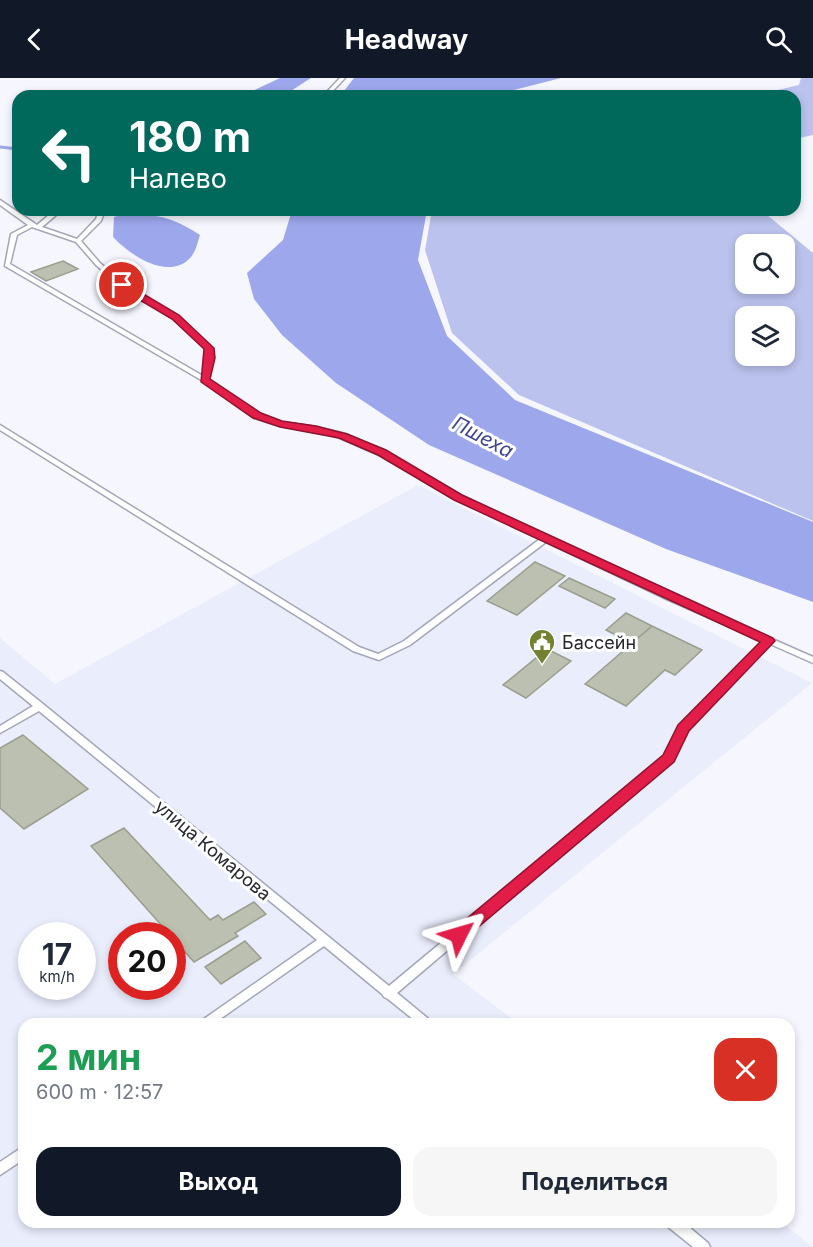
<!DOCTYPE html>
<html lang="ru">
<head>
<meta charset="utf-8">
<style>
	:root { --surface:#fff; --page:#f6f6f7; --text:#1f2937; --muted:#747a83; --accent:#111827 }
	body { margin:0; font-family:Inter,sans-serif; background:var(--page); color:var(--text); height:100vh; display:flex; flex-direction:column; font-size:22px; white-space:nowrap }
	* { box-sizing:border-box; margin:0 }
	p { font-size:20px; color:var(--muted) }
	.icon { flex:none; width:33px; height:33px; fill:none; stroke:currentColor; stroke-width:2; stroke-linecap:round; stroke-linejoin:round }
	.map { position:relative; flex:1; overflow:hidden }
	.details { position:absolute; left:18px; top:940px; width:777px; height:210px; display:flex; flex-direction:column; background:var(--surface); border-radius:18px; box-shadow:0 3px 9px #0003 }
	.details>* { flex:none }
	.hud { position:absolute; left:12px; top:12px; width:789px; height:126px; border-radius:18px; box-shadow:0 3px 9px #0003; background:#00695c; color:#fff; overflow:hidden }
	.tools { position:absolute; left:735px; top:156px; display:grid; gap:12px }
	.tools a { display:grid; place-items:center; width:60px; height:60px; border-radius:12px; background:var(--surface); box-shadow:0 3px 9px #0003; font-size:30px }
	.speed { position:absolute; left:18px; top:844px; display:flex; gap:12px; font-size:30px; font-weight:700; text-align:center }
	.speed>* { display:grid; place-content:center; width:78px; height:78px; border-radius:50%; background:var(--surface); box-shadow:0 3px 9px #0003; line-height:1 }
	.speed small { font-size:15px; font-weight:400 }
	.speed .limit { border:9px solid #d22; background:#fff; color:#111 }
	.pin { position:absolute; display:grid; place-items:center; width:51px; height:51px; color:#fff; margin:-26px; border:3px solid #fff; border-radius:50%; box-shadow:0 2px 6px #0007 }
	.me { position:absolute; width:66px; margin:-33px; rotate:50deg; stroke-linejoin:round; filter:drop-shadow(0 0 4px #0008) }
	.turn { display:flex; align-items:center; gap:21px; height:126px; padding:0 18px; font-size:27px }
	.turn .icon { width:78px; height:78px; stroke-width:2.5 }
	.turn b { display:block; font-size:42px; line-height:51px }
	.round { display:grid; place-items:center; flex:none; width:63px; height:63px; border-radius:18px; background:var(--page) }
	.head { display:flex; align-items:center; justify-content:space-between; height:102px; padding:0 18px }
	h1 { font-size:36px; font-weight:700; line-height:45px; color:#1e9e55 }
	.primary-button { display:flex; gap:12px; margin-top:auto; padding:12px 18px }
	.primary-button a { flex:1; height:69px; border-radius:18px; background:var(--accent); color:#fff; font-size:24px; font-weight:700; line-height:69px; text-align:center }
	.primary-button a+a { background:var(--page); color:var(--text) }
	header { display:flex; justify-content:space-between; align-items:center; height:78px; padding:0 18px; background:var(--accent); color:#fff; font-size:27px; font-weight:700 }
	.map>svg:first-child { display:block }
	.built { fill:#eaedfc; fill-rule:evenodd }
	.green { fill:#bbc2ed; fill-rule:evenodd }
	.water { fill:#9da7ec }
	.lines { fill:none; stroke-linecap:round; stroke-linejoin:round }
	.stream { stroke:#9da7ec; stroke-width:3 }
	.building { fill:#bcc0b0; stroke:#9a9e8e; stroke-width:1.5 }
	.service-casing { stroke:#a3a6b6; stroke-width:3 }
	.service { fill:#fff; fill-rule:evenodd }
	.route { fill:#e11d48; stroke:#92132f; stroke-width:1.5 }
	.labels { text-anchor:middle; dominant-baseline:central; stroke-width:6; stroke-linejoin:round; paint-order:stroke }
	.poi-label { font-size:18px; fill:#26272d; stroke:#fff; text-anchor:start }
	.street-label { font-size:18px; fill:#26272d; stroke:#fff }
	.water-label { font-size:20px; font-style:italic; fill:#3e4292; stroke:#fff }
</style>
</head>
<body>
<header><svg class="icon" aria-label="back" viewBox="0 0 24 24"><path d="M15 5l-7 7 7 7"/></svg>Headway<svg class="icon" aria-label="search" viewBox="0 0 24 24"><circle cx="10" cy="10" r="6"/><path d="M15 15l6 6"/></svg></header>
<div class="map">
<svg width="813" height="1169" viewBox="0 0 813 1169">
	<rect width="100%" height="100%" fill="#f6f7fe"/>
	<path class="built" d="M418 407 812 605 453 896 519 946H24V1144H781L813 1169H0V560L55 606ZM32 858H82V909H32ZM122 858H172V909H122Z"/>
	<path class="green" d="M801 0H813V57L795 61V18H753L799 7Z
		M432 132H761L813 175V443L519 317 452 255 425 172ZM784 166V206H746V166ZM784 238V278H746V238Z"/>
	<path class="water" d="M280 0H311L283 18H242Z
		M354 0H561L510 13 501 18H340Z
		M292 132H427L418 182 447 258 515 322 813 444V524L666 471 429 367 336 305 282 257 254 221 247 195 283 162Z
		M125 136C157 136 173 139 200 157 198 163 196 173 191 179 169 204 130 177 113 159L114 139Z"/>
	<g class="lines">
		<path class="stream" d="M0 69 18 71"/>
	</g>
	<path class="building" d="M63 183 78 191 46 203 31 194Z
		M535 484 565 498 517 537 487 523Z
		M569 500 615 521 605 530 559 508Z
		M626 535 652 548 632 565 606 552Z
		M652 548 702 572 675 597 665 592 626 628 585 606Z
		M547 571 571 583 526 620 503 607Z
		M23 657 88 711 24 751 0 730V670Z
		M124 750 210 842 218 837 223 842 254 824 266 836 235 855 238 858 194 884 91 768Z
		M245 863 261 880 221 906 205 889Z"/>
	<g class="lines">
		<g class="service-casing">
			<path id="service" d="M340 0H345L328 18H323Z
				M0 122 37 147 55 132H62L42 149 77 161 96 141 99 132H105L101 143 81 163 100 185 124 206 177 238 211 269 213 280 209 301 260 336 281 344 316 349 346 356 385 373 461 417 668 515 813 579V585L770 566 687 653 672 682 397 915 431 943 433 946H419L388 921 384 919 382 916 324 868 213 946H199L201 943 317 862 39 633 0 655V648L33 628 0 601V593L3 594 43 626 389 908 665 678 680 649 763 563 662 519 546 464 410 567 379 582 353 573 0 352V347L359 569 378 576 404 563 540 461 455 421 379 377 340 360 316 353 280 348 254 340 203 303 5 188 11 156 28 147 0 127ZM32 149 76 164 96 187 120 208 173 240 206 271 207 280 203 298 10 186 17 157Z
				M24 1068V1081L0 1097V1084Z
				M666 1144H683L708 1165 710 1169H693L667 1148Z"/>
		</g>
		<use href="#service" class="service"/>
	</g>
	<path class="route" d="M118 205H125L179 237 214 270 215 280 210 301 261 335 282 343 316 348 347 356 386 372 462 417 773 560 775 563 689 653 674 684 464 861 459 863 453 861 450 857 453 852 663 677 678 647 760 564 454 422 378 377 339 360 280 349 253 340 201 304 204 271 172 241 118 209Z"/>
	<defs>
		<g id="civic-pin" transform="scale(1.35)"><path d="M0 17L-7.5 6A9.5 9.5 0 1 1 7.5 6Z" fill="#728230" stroke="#fff"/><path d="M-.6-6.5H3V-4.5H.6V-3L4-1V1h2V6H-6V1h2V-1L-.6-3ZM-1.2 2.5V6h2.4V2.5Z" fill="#fff"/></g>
	</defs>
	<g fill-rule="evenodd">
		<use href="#civic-pin" x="542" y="564"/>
	</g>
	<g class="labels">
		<g class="poi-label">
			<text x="562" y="564">Бассейн</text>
		</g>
		<g class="street-label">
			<text transform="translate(213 772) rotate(40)">улица Комарова</text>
		</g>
		<g class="water-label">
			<text transform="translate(483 359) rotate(28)">Пшеха</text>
		</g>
	</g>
</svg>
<div class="tools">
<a><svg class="icon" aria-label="search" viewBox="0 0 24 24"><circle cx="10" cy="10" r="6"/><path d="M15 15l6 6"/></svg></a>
<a><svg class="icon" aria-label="layers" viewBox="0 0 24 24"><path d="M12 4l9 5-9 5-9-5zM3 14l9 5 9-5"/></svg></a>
</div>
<div class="speed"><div>17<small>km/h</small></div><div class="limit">20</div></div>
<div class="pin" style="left:122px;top:207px;background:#d93025"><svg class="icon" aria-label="arrive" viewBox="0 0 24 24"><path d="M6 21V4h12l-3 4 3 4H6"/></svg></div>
<svg class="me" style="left:459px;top:857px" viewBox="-20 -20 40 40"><path d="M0-17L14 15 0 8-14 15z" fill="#e11d48" stroke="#fff" stroke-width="4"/></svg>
<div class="hud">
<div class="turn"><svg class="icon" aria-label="left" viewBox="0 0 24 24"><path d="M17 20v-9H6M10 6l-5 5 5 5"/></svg><div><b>180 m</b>Налево</div></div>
</div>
<section class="details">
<div class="head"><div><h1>2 мин</h1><p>600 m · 12:57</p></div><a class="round" style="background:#d93025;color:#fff"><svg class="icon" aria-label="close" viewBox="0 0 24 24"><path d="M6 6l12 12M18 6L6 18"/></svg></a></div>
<div class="primary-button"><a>Выход</a><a>Поделиться</a></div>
</section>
</div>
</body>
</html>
